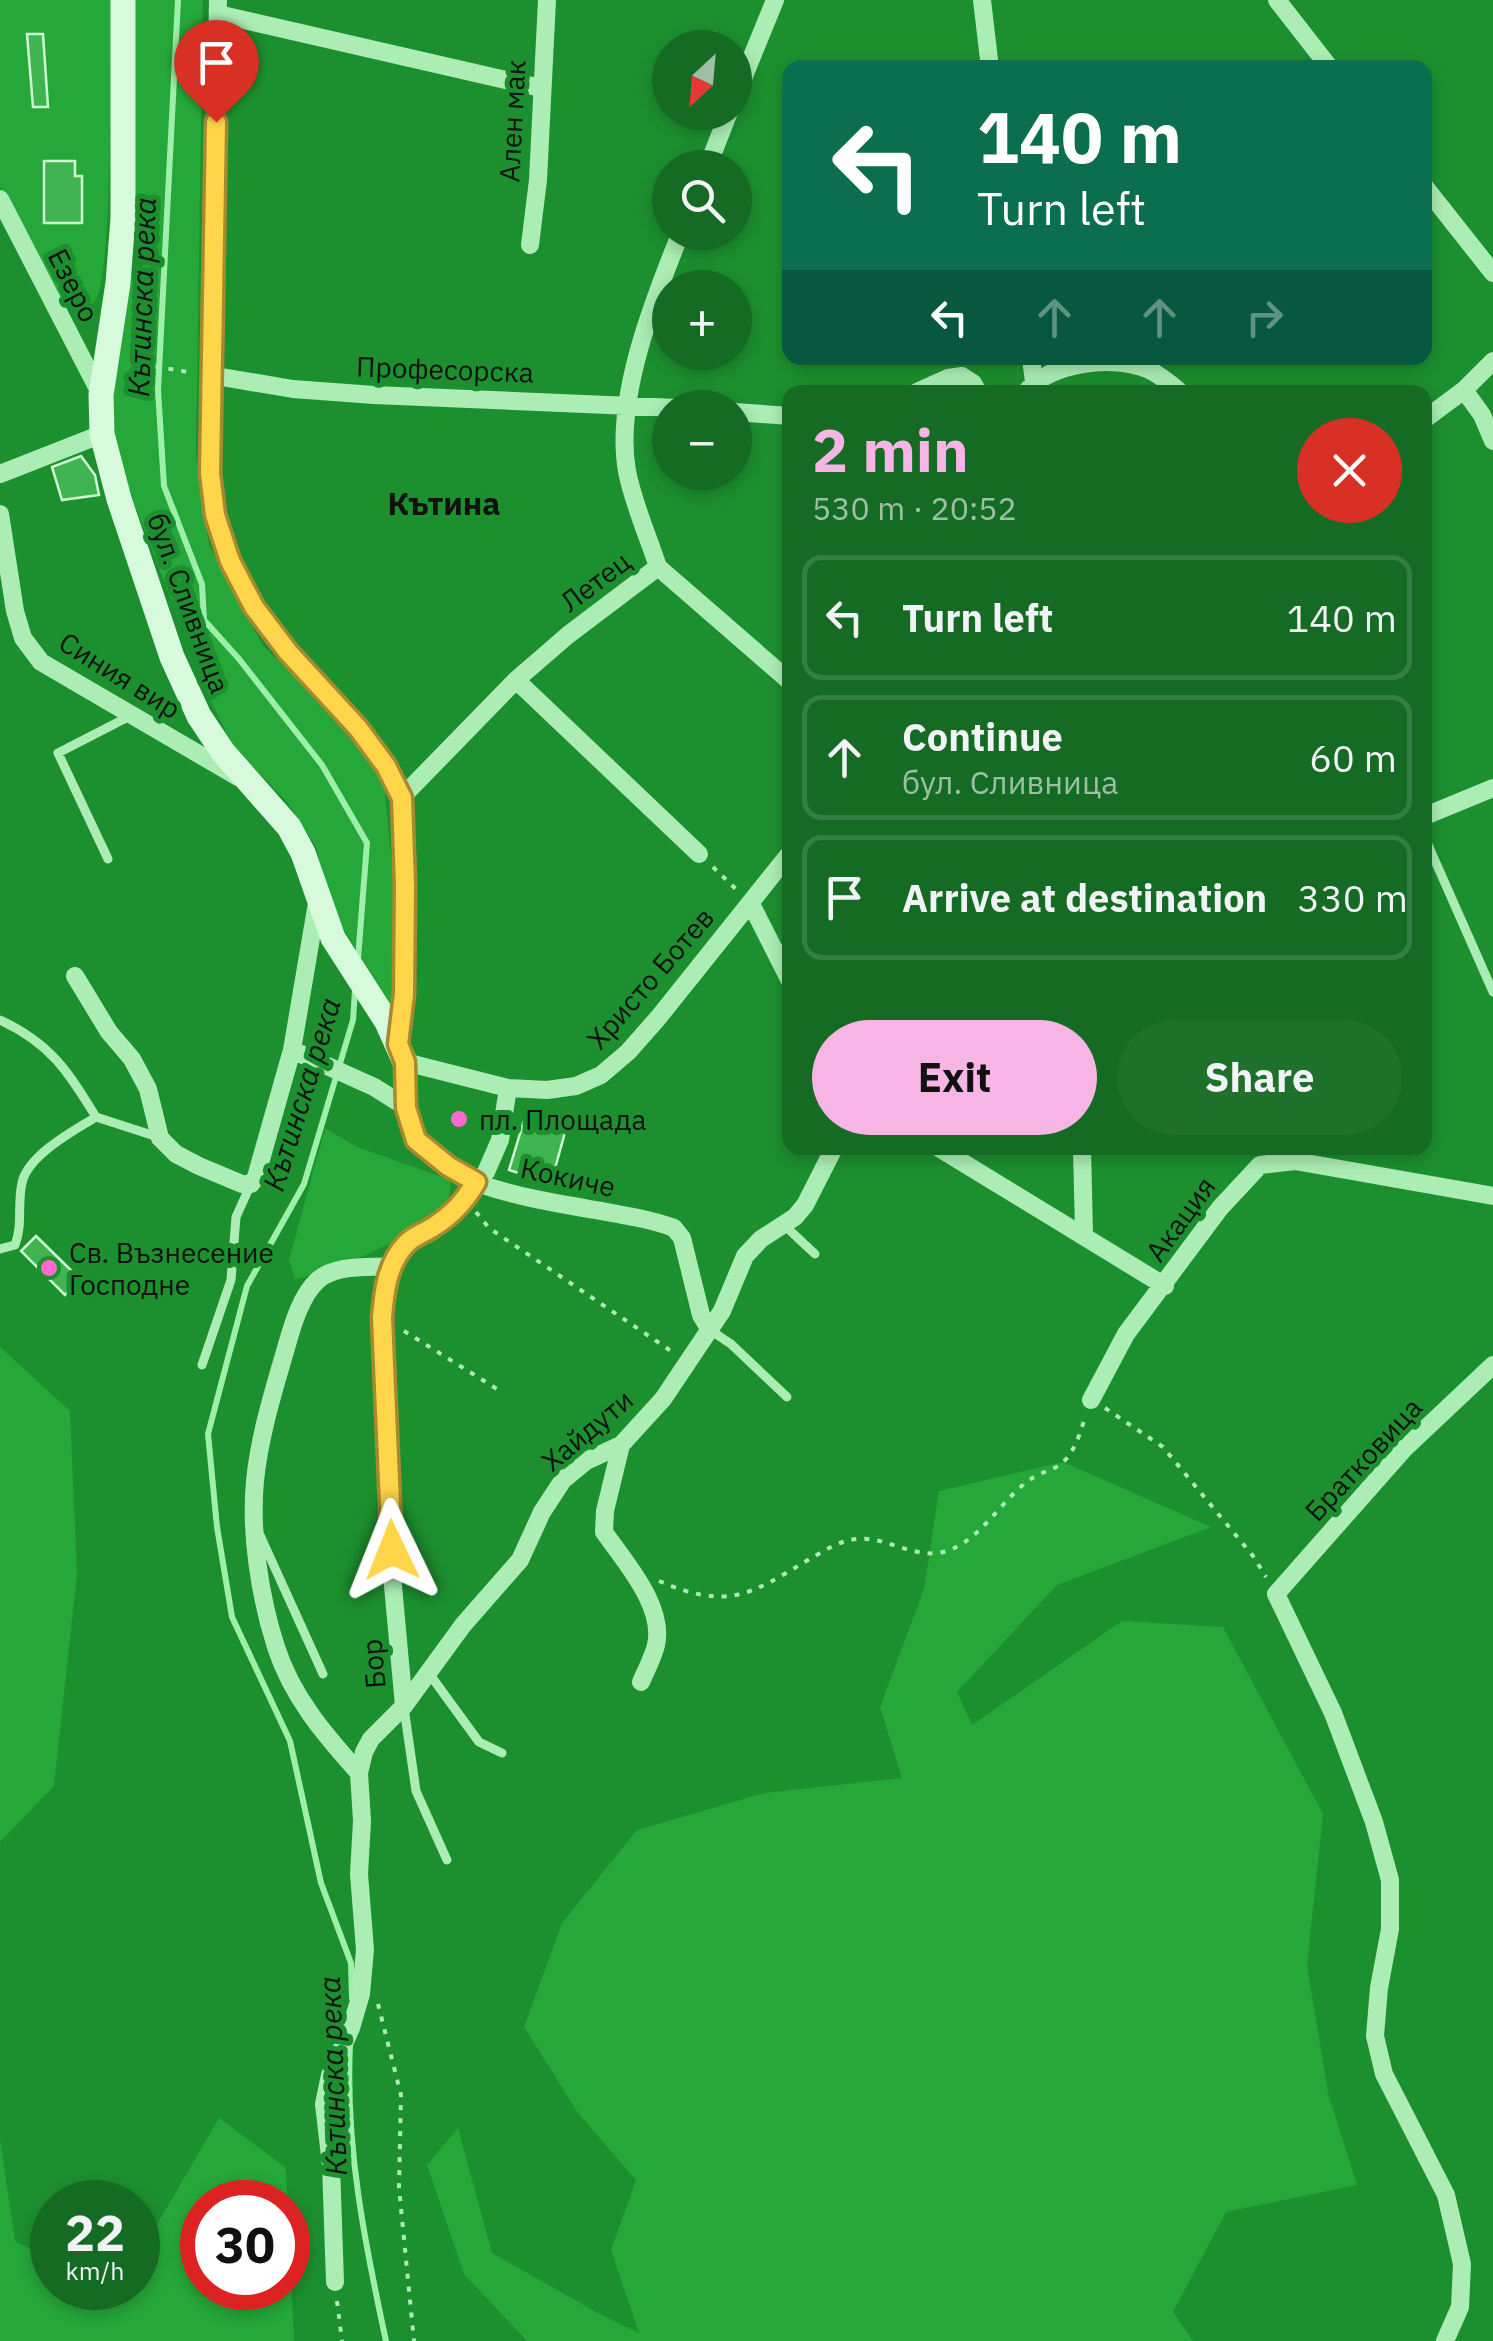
<!DOCTYPE html>
<html lang="en">
<head>
<meta charset="utf-8">
<style>
	:root { --surface:#156b23; --page:#1e702b; --text:#f1f3f6; --muted:#9dbfa6; --line:#347e41; --accent:#f6b5e4 }
	body { margin:0; font-family:"IBM Plex Sans",sans-serif; background:var(--page); color:var(--text); height:100vh; display:flex; flex-direction:column; font-size:38px; white-space:nowrap }
	* { box-sizing:border-box; margin:0 }
	p { font-size:32px; color:var(--muted) }
	.icon { flex:none; width:55px; height:55px; fill:none; stroke:currentColor; stroke-width:2; stroke-linecap:round; stroke-linejoin:round }
	.map { position:relative; flex:1; overflow:hidden }
	.drawer { position:absolute; left:782px; top:385px; width:650px; height:770px; display:flex; flex-direction:column; background:var(--surface); border-radius:20px; box-shadow:0 5px 15px #0003 }
	.drawer>* { flex:none }
	.banner { position:absolute; left:782px; top:60px; width:650px; height:305px; border-radius:20px; box-shadow:0 5px 15px #0003; background:#0b6e4f; color:#fff; overflow:hidden }
	.needle { width:65px; rotate:206deg }
	.tools { position:absolute; left:652px; top:30px; display:grid; gap:20px }
	.tools a { display:grid; place-items:center; width:100px; height:100px; border-radius:50%; background:var(--surface); box-shadow:0 5px 15px #0003; font-size:50px }
	.speed { position:absolute; left:30px; top:2180px; display:flex; gap:20px; font-size:50px; font-weight:700; text-align:center }
	.speed>* { display:grid; place-content:center; width:130px; height:130px; border-radius:50%; background:var(--surface); box-shadow:0 5px 15px #0003; line-height:1 }
	.speed small { font-size:25px; font-weight:400 }
	.speed .limit { border:15px solid #d22; background:#fff; color:#111 }
	.pin { position:absolute; display:grid; place-items:center; width:85px; height:85px; color:#fff; margin:-102px -42px; border-radius:50% 50% 50% 0; rotate:-45deg; box-shadow:0 0 10px #0007 }
	.pin .icon { rotate:45deg }
	.me { position:absolute; width:110px; margin:-55px; rotate:358deg; stroke-linejoin:round; filter:drop-shadow(0 0 8px #0008) }
	.turn { display:flex; align-items:center; gap:35px; height:210px; padding:0 30px; font-size:45px }
	.turn .icon { width:130px; height:130px; stroke-width:2.5 }
	.turn b { display:block; font-size:70px; line-height:85px }
	.lanes { display:flex; align-items:center; height:95px; padding:0 30px; background:#0003; justify-content:center; gap:50px; direction:ltr }
	.lanes .off { opacity:.35 }
	.round { display:grid; place-items:center; flex:none; width:105px; height:105px; border-radius:52px; background:var(--page) }
	.overview { display:flex; align-items:center; justify-content:space-between; height:170px; padding:0 30px }
	h1 { font-size:60px; font-weight:700; line-height:75px; color:var(--accent) }
	.primary-button { display:flex; gap:20px; margin-top:auto; padding:20px 30px }
	.primary-button a { flex:1; height:115px; border-radius:60px; background:var(--accent); color:#111; font-size:40px; font-weight:700; line-height:115px; text-align:center }
	.primary-button a+a { background:var(--page); color:var(--text) }
	ul { padding:0; list-style:none }
	li { display:flex; align-items:center; gap:30px; height:125px; margin:0 20px 15px; padding:0 10px; border:5px solid var(--line); border-radius:20px }
	li div { flex:1 }
	li b { display:block; font-size:38px }
	li em { font-style:normal }
	.map>svg:first-child { display:block }
	.green { fill:#26a739; fill-rule:evenodd }
	.lines { fill:none; stroke-linecap:round; stroke-linejoin:round }
	.stream { stroke:#9eefa9; stroke-width:6 }
	.building { fill:#41b452; stroke:#d0fad6; stroke-width:2.5 }
	.path { stroke:#abedb4; stroke-width:4; stroke-dasharray:5 8; stroke-linecap:butt }
	.lane { stroke:#abedb4; stroke-width:9 }
	.street { stroke:#abedb4; stroke-width:18 }
	.secondary { stroke:#d7fadd; stroke-width:25 }
	.route-casing { stroke:#a68a30; stroke-width:25 }
	.route { stroke:#ffd54a; stroke-width:18 }
	.poi-dot { fill:#fd69cf; stroke:#1c8f2f; stroke-width:4 }
	.labels { text-anchor:middle; dominant-baseline:central; stroke-width:10; stroke-linejoin:round; paint-order:stroke }
	.street-label { font-size:28px; fill:#111; stroke:#1c8f2f }
	.poi-label { font-size:28px; fill:#111; stroke:#1c8f2f; text-anchor:start }
	.water-label { font-size:30px; font-style:italic; fill:#111; stroke:#1c8f2f }
	.quarter-label { font-size:32px; font-weight:bold; fill:#111; stroke:#1c8f2f }
</style>
</head>
<body>
<div class="map">
<svg width="1493" height="2341" viewBox="0 0 1493 2341">
	<rect width="100%" height="100%" fill="#1c8f2f"/>
	<path class="green" d="M0 0H111C110 45 114 277 95 301 86 313 72 308 60 304L0 186Z
		M133 0H203L196 456 209 545 263 646 335 715 384 783 398 928 392 1006 328 905 316 847 288 803 233 746 206 691 126 482 110 412 130 277 145 263 146 213 135 195Z
		M325 1128 357 1147 451 1180C450 1188 451 1195 446 1202 423 1234 334 1273 295 1279L289 1260Z
		M0 1347 70 1411 77 1574 54 1786 0 1842Z
		M1063 1462 1211 1527 1057 1585 957 1692 972 1725 1122 1621 1223 1627 1323 1814 1307 1966 1328 2093 1357 2185 1226 2212 1173 2312 1193 2341H527L464 2274 427 2165 458 2128 492 2253 598 2313 639 2333 611 2250 636 2180 578 2113 524 2027 562 1923 637 1830 764 1793 902 1778 880 1707 924 1589 939 1491Z
		M219 2118 286 2168 294 2341H0V2140L15 2241 52 2259V2288H110L117 2291 119 2288H138V2257ZM202 2202H288V2288H202Z"/>
	<g class="lines">
		<path class="stream" d="M178 0 158 390 164 486 202 584 204 620 239 659 322 765 367 843 358 959
			M352 1998 351 1963 321 1883 290 1741 232 1617 217 1527 208 1434 247 1286 304 1184 353 1020 355 991
			M350 2045C345 2145 365 2244 386 2341"/>
	</g>
	<path class="building" d="M27 34H43L48 107H33Z
		M44 161H75V176H82V223H44Z
		M81 456 95 475 99 495 62 500 52 467Z
		M528 1107 569 1118 551 1183 509 1170Z
		M36 1236 81 1280 65 1295 21 1251Z"/>
	<g class="lines">
		<path class="path" d="M130 362 194 373
			M713 867 739 892
			M476 1212 489 1228 671 1351
			M404 1331 497 1389
			M1105 1408 1163 1447 1253 1556 1266 1577
			M659 1581C728 1610 748 1596 808 1560 822 1552 840 1540 857 1539 888 1536 915 1561 947 1551 983 1539 1003 1496 1034 1477 1046 1470 1057 1470 1067 1458 1076 1447 1081 1431 1085 1417
			M378 2004 401 2095 399 2188 414 2341
			M337 2301 342 2341"/>
		<path class="lane" d="M1425 838 1493 992
			M108 859 58 753 130 716
			M0 1020C50 1043 68 1071 96 1117
			M784 1225 815 1254
			M0 1249 15 1245C23 1225 17 1205 22 1183 27 1156 74 1130 96 1117L158 1137
			M710 1330 731 1344 787 1397
			M202 1365 231 1280 236 1217 250 1186
			M259 1533 323 1674
			M428 1672 479 1742 502 1753
			M404 1708 416 1791 447 1860"/>
		<path class="street" d="M218 0 209 473C222 569 258 620 323 690 351 721 384 753 399 793 405 808 403 830 404 846 406 912 405 978 398 1044
			M982 0 990 68
			M1277 0 1330 68
			M218 14 541 88
			M735 98 775 0
			M707 168 729 112
			M1425 187 1493 273
			M0 199 101 395
			M530 245 538 180 547 0
			M1031 358 1034 382
			M210 375 293 389 374 395 678 408
			M1464 390 1482 415 1493 441
			M917 392 948 378 962 376 973 383 978 392
			M1026 392C1051 362 1112 355 1147 369 1159 374 1171 384 1180 392
			M735 412 790 416
			M1425 419 1464 390 1493 361
			M0 474 102 434
			M0 514 15 611 23 638 41 662 238 777
			M658 567C648 536 633 503 627 471 614 399 654 299 681 232
			M658 567 787 679 790 677
			M516 680 699 854
			M401 798 516 680 568 635 658 567
			M1425 816 1493 788
			M751 904 790 981
			M75 976 109 1032 132 1059 148 1089 160 1138 176 1154 199 1166 242 1184H251L256 1177 292 1050 318 897
			M292 1050 374 1087 406 1107
			M939 1148 1165 1286
			M1082 1148 1084 1233
			M710 1330 701 1315 682 1238 674 1228C607 1202 445 1206 412 1131 403 1109 406 1084 405 1062L508 1088 547 1090 576 1086 601 1075 628 1052 658 1018 790 853
			M1091 1400 1126 1334 1220 1208 1260 1165 1295 1161 1493 1196
			M621 1445 605 1511 604 1532C624 1561 665 1606 656 1645 653 1658 646 1670 641 1682
			M404 1706 393 1586 383 1318 384 1291 399 1252 409 1240 451 1214 486 1172 500 1140 508 1088
			M359 1773C325 1735 292 1697 276 1647 260 1597 250 1534 255 1481 259 1439 272 1396 284 1355 291 1331 299 1297 318 1280 337 1264 368 1268 392 1266
			M335 2282 331 2165 324 2104 330 2075 351 2028 361 1994 365 1950 359 1874 362 1821 359 1773 364 1752 371 1739 404 1706 463 1625 520 1560 542 1512 563 1480 586 1461 621 1445 663 1399 722 1311 745 1256 761 1239 795 1217 805 1205 834 1148
			M1445 2341 1460 2307 1462 2264 1446 2195 1384 2074 1375 2036 1379 1988 1390 1929V1880L1374 1822 1333 1713 1276 1594 1404 1449 1493 1365"/>
		<path class="secondary" d="M123 0V218L118 283 101 395 102 434 119 499 172 657 199 716 223 752 289 827 303 853 333 938 387 1022 405 1062"/>
	</g>
	<g class="lines">
		<g class="route-casing">
			<path id="route" d="M216 122 210 473 215 515 230 561 254 607 288 652 358 728 386 766 402 798 405 885 404 994 398 1044 405 1062 406 1108 416 1140 448 1166 476 1182C464 1202 452 1215 433 1227 424 1233 413 1236 406 1244 387 1264 384 1292 382 1318L392 1550"/>
		</g>
		<use href="#route" class="route"/>
	</g>
	<g class="poi-dot">
		<circle cx="459" cy="1119" r="10"/>
		<circle cx="49" cy="1268" r="10"/>
	</g>
	<g class="labels">
		<g class="street-label">
			<text transform="translate(512 121) rotate(-87)">Ален мак</text>
			<text transform="translate(74 285) rotate(63)">Езеро</text>
			<text transform="translate(445 369) rotate(2)">Професорска</text>
			<text transform="translate(595 581) rotate(-37)">Летец</text>
			<text transform="translate(189 603) rotate(70)">бул. Сливница</text>
			<text transform="translate(120 675) rotate(32)">Синия вир</text>
			<text transform="translate(650 978) rotate(-49)">Христо Ботев</text>
			<text transform="translate(568 1177) rotate(12)">Кокиче</text>
			<text transform="translate(1180 1219) rotate(-54)">Акация</text>
			<text transform="translate(587 1430) rotate(-40)">Хайдути</text>
			<text transform="translate(1363 1459) rotate(-47)">Братковица</text>
			<text transform="translate(373 1664) rotate(-95)">Бор</text>
		</g>
		<g class="poi-label">
			<text x="479" y="1119">пл. Площада</text>
			<text x="69" y="1252">Св. Възнесение<tspan x="69" dy="32">Господне</tspan></text>
		</g>
		<g class="water-label">
			<text transform="translate(141 297) rotate(-88)">Кътинска река</text>
			<text transform="translate(301 1094) rotate(-73)">Кътинска река</text>
			<text transform="translate(332 2076) rotate(-92)">Кътинска река</text>
		</g>
		<g class="quarter-label">
			<text x="444" y="503">Кътина</text>
		</g>
	</g>
</svg>
<div class="tools">
<a><svg class="needle" viewBox="-14 -14 28 28"><path d="M0-13l5 13h-10z" fill="#e53935"/><path d="M0 13l5-13h-10z" fill="#9dbfa6"/></svg></a>
<a><svg class="icon" aria-label="search" viewBox="0 0 24 24"><circle cx="10" cy="10" r="6"/><path d="M15 15l6 6"/></svg></a>
<a>+</a>
<a>−</a>
</div>
<div class="speed"><div>22<small>km/h</small></div><div class="limit">30</div></div>
<div class="pin" style="left:216px;top:122px;background:#d93025"><svg class="icon" aria-label="arrive" viewBox="0 0 24 24"><path d="M6 21V4h12l-3 4 3 4H6"/></svg></div>
<svg class="me" style="left:392px;top:1550px" viewBox="-20 -20 40 40"><path d="M0-17L14 15 0 8-14 15z" fill="#ffd54a" stroke="#fff" stroke-width="4"/></svg>
<div class="banner">
<div class="turn"><svg class="icon" aria-label="left" viewBox="0 0 24 24"><path d="M17 20v-9H6M10 6l-5 5 5 5"/></svg><div><b>140 m</b>Turn left</div></div>
<div class="lanes"><svg class="icon" aria-label="left" viewBox="0 0 24 24"><path d="M17 20v-9H6M10 6l-5 5 5 5"/></svg><svg class="icon off" aria-label="ahead" viewBox="0 0 24 24"><path d="M12 20V5M6 11l6-6 6 6"/></svg><svg class="icon off" aria-label="ahead" viewBox="0 0 24 24"><path d="M12 20V5M6 11l6-6 6 6"/></svg><svg class="icon off" aria-label="right" viewBox="0 0 24 24"><path d="M7 20v-9h11M14 6l5 5-5 5"/></svg></div>
</div>
<section class="drawer">
<div class="overview"><div><h1>2 min</h1><p>530 m · 20:52</p></div><a class="round" style="background:#d93025;color:#fff"><svg class="icon" aria-label="close" viewBox="0 0 24 24"><path d="M6 6l12 12M18 6L6 18"/></svg></a></div>
<ul>
<li><svg class="icon" aria-label="left" viewBox="0 0 24 24"><path d="M17 20v-9H6M10 6l-5 5 5 5"/></svg><div><b>Turn left</b></div><em>140 m</em></li>
<li><svg class="icon" aria-label="ahead" viewBox="0 0 24 24"><path d="M12 20V5M6 11l6-6 6 6"/></svg><div><b>Continue</b><p>бул. Сливница</p></div><em>60 m</em></li>
<li><svg class="icon" aria-label="arrive" viewBox="0 0 24 24"><path d="M6 21V4h12l-3 4 3 4H6"/></svg><div><b>Arrive at destination</b></div><em>330 m</em></li>
</ul>
<div class="primary-button"><a>Exit</a><a>Share</a></div>
</section>
</div>
</body>
</html>
